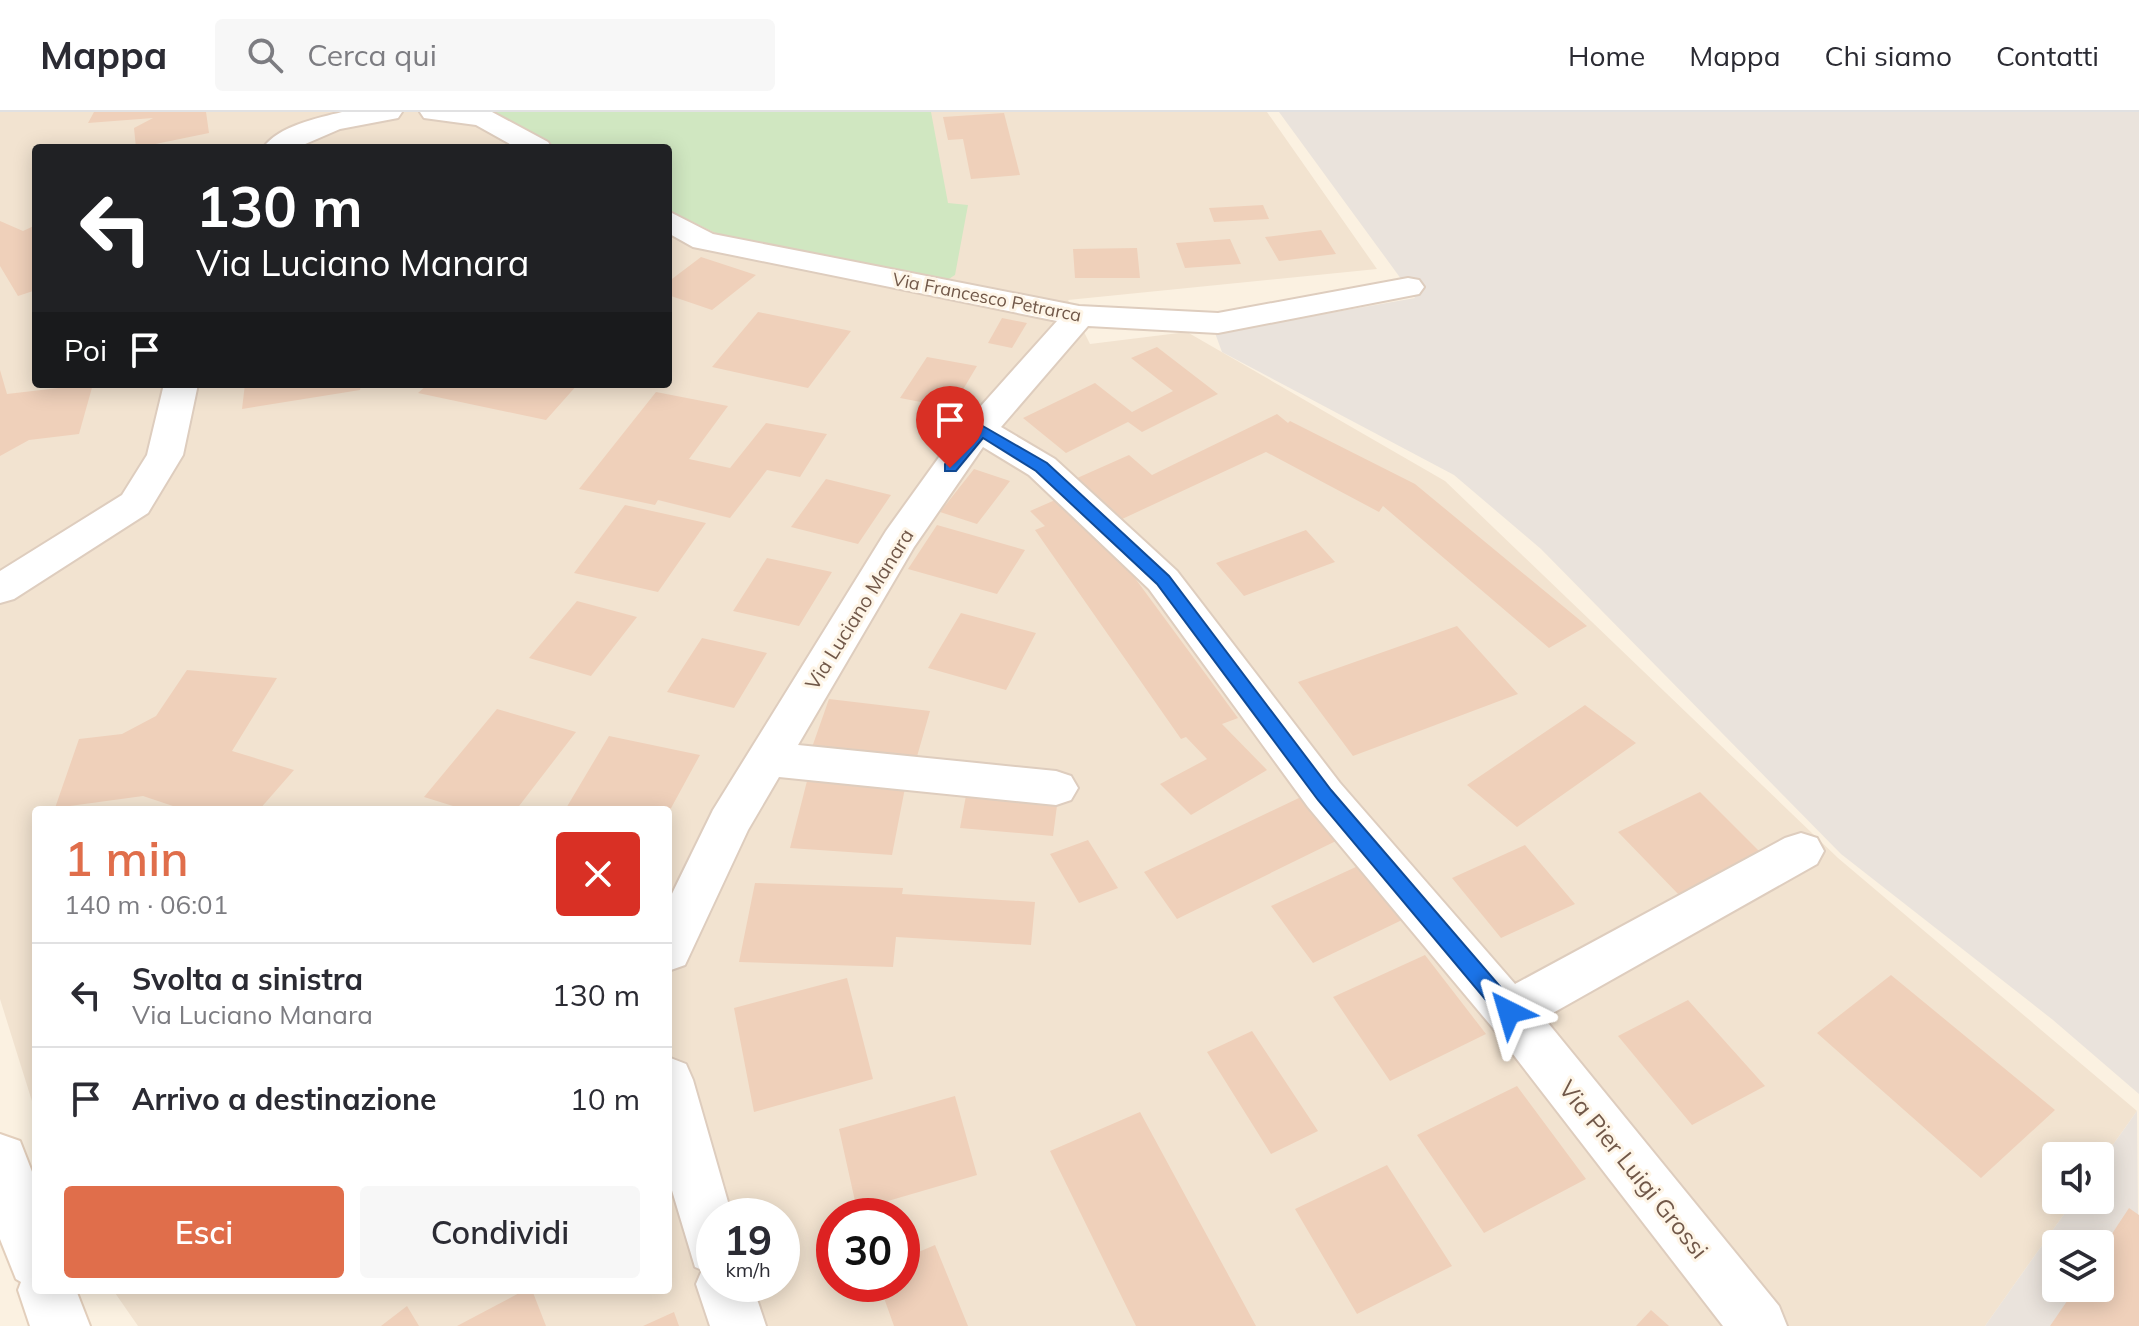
<!DOCTYPE html>
<html lang="it">
<head>
<meta charset="utf-8">
<style>
	:root { --surface:#fff; --page:#f7f7f7; --text:#2b2b33; --muted:#7c7c81; --line:#e1e1e2; --accent:#e06e4b }
	body { margin:0; font-family:Mulish,sans-serif; background:var(--page); color:var(--text); height:100vh; display:flex; flex-direction:column; font-size:30px; white-space:nowrap }
	* { box-sizing:border-box; margin:0 }
	p { font-size:26px; color:var(--muted) }
	.icon { flex:none; width:44px; height:44px; fill:none; stroke:currentColor; stroke-width:2; stroke-linecap:round; stroke-linejoin:round }
	.map { position:relative; flex:1; overflow:hidden }
	.details { position:absolute; left:32px; top:694px; width:640px; height:488px; display:flex; flex-direction:column; background:var(--surface); border-radius:8px; box-shadow:0 4px 20px #0003 }
	.details>* { flex:none }
	.banner { position:absolute; left:32px; top:32px; width:640px; height:244px; border-radius:8px; box-shadow:0 4px 20px #0003; background:#202124; color:#fff; overflow:hidden }
	.fabs { position:absolute; left:2042px; top:1030px; display:grid; gap:16px }
	.fabs a { display:grid; place-items:center; width:72px; height:72px; border-radius:8px; background:var(--surface); box-shadow:0 4px 20px #0003; font-size:40px }
	.speed { position:absolute; left:696px; top:1086px; display:flex; gap:16px; font-size:40px; font-weight:700; text-align:center }
	.speed>* { display:grid; place-content:center; width:104px; height:104px; border-radius:50%; background:var(--surface); box-shadow:0 4px 20px #0003; line-height:1 }
	.speed small { font-size:20px; font-weight:400 }
	.speed .limit { border:12px solid #d22; background:#fff; color:#111 }
	.pin { position:absolute; display:grid; place-items:center; width:68px; height:68px; color:#fff; margin:-82px -34px; border-radius:50% 50% 50% 0; rotate:-45deg; box-shadow:0 0 8px #0007 }
	.pin .icon { rotate:45deg }
	.me { position:absolute; width:88px; margin:-44px; rotate:320deg; stroke-linejoin:round; filter:drop-shadow(0 0 6px #0008) }
	.turn { display:flex; align-items:center; gap:28px; height:168px; padding:0 32px; font-size:36px }
	.turn .icon { width:104px; height:104px; stroke-width:2.5 }
	.turn b { display:block; font-size:56px; line-height:68px }
	.then { display:flex; align-items:center; height:76px; padding:0 32px; background:#0003; gap:16px; font-size:30px }
	.round { display:grid; place-items:center; flex:none; width:84px; height:84px; border-radius:8px; background:var(--page) }
	.headline { display:flex; align-items:center; justify-content:space-between; height:136px; padding:0 32px }
	h1 { font-size:48px; font-weight:600; line-height:60px; color:var(--accent) }
	.cta { display:flex; gap:16px; margin-top:auto; padding:16px 32px }
	.cta a { flex:1; height:92px; border-radius:8px; background:var(--accent); color:#fff; font-size:32px; font-weight:600; line-height:92px; text-align:center }
	.cta a+a { background:var(--page); color:var(--text) }
	ul { padding:0; list-style:none }
	li { display:flex; align-items:center; gap:24px; height:104px; padding:0 32px; border-top:2px solid var(--line) }
	li div { flex:1 }
	li b { display:block; font-size:30px }
	li em { font-style:normal }
	header { display:flex; align-items:center; gap:48px; box-sizing:border-box; height:112px; padding:0 40px; background:var(--surface); border-bottom:2px solid var(--line) }
	header strong { font-size:38px }
	nav { display:flex; gap:44px; margin-inline-start:auto; font-size:28px }
	.search { width:560px; height:72px; background:var(--page); display:flex; align-items:center; gap:20px; box-sizing:border-box; padding:0 28px; border-radius:8px; color:var(--muted); font-size:30px }
	.map>svg:first-child { display:block }
	.residential { fill:#f2e3d0; fill-rule:evenodd }
	.industrial { fill:#eae3dc; fill-rule:evenodd }
	.green { fill:#d0e7c1 }
	.building { fill:#efd0ba }
	.lines { fill:none; stroke-linecap:round; stroke-linejoin:round }
	.street-casing { stroke:#decdbe; stroke-width:4 }
	.secondary-casing { stroke:#e3cfbc; stroke-width:4 }
	.street { fill:#fff; fill-rule:evenodd }
	.secondary { fill:#fff; fill-rule:evenodd }
	.route { fill:#1a73e8; stroke:#114b97; stroke-width:2 }
	.labels { text-anchor:middle; dominant-baseline:central; stroke-width:6; stroke-linejoin:round; paint-order:stroke }
	.far-street-label { font-size:18px; fill:#715849; stroke:#fef5e7 }
	.street-label { font-size:20px; fill:#715849; stroke:#fef5e7 }
	.near-street-label { font-size:24px; fill:#715849; stroke:#fef5e7 }
</style>
</head>
<body>
<header>
<strong>Mappa</strong>
<div class="search"><svg class="icon" aria-label="search" viewBox="0 0 24 24"><circle cx="10" cy="10" r="6"/><path d="M15 15l6 6"/></svg>Cerca qui</div>
<nav><a>Home</a><a>Mappa</a><a>Chi siamo</a><a>Contatti</a></nav>
</header>
<div class="map">
<svg width="2139" height="1214" viewBox="0 0 2139 1214">
	<rect width="100%" height="100%" fill="#fbf1e1"/>
	<path class="residential" d="M0 0H1267L1377 157 1068 188 1090 232 1187 220 1445 369 1838 746 2137 999 2100 1051V1044H2056V1088H2074L1985 1214H138L113 1178H668V698H36V1002L0 887ZM36 36H668V272H36ZM714 1104H782V1172H714ZM834 1104H902V1172H834Z"/>
	<path class="industrial" d="M1279 0H2139V982L2053 908 1841 742 1541 437 1454 363 1222 240 1215 221 1415 186Z
		M2137 999 2139 1214H1985L2074 1088H2100V1051ZM2056 1132H2100V1176H2056Z"/>
	<path class="green" d="M473 0H931L948 91 968 93 955 163 944 170 728 127 668 98V36H553L490 2Z"/>
	<path class="building" d="M94 0H206L209 21 136 36 134 16 153 6 88 11Z
		M1004 1 1020 63 971 67 963 27 948 28 943 5Z
		M1263 93 1269 107 1214 110 1209 96Z
		M0 109 23 119 36 113V178L18 184 0 154Z
		M1321 118 1336 142 1279 149 1265 125Z
		M1230 127 1241 152 1185 156 1176 131Z
		M1137 136 1140 166H1075L1073 137Z
		M701 145 756 163 712 198 668 183V170Z
		M758 200 851 219 808 276 712 255Z
		M1002 206 1027 211 1012 236 988 231Z
		M1157 235 1218 282 1142 320 1128 310 1066 341 1023 306 1095 271 1132 300 1173 279 1131 246Z
		M927 245 977 254 952 296 900 286Z
		M0 258 7 282 93 272 79 322 29 328 0 344Z
		M245 272H361L360 278 242 297Z
		M428 272H578L546 308 418 281Z
		M656 280 728 294 689 347 730 356 766 311 827 322 800 365 767 358 730 406 658 388 655 393 579 377Z
		M1277 302 1288 311 1290 309 1415 372 1587 514 1549 536 1383 394 1379 400 1266 340 1120 408 1075 367 1129 343 1152 363Z
		M974 357 1010 369 977 412 940 400Z
		M826 367 891 383 858 432 791 415Z
		M1062 385 1087 401 1238 606 1222 612 1267 658 1191 703 1160 672 1207 647 1186 625 1181 627 1035 418 1045 414 1030 399Z
		M625 393 706 411 658 480 574 461Z
		M937 413 1025 438 997 482 908 457Z
		M1306 418 1335 450 1244 484 1216 451Z
		M767 446 832 460 799 514 733 499Z
		M577 489 637 505 591 564 529 546Z
		M961 501 1036 521 1006 578 928 556Z
		M1457 514 1518 582 1353 644 1298 570Z
		M702 526 767 541 734 596 667 580Z
		M187 558 277 566 232 639 294 658 259 698H185L143 684 55 696 79 627 122 622 156 604Z
		M829 587 930 599 914 655 810 641Z
		M1585 593 1636 631 1517 715 1467 673Z
		M497 597 576 620 516 698H466L424 685Z
		M609 624 700 643 670 698H565Z
		M807 669 905 676 892 743 790 736Z
		M967 678 1058 686 1053 724 960 716Z
		M1700 680 1764 744 1682 786 1618 720Z
		M1301 685 1338 728 1177 807 1144 760Z
		M1088 728 1118 776 1079 791 1050 742Z
		M1525 733 1575 792 1501 826 1452 766Z
		M1358 754 1402 808 1313 851 1271 794Z
		M755 771 903 776 902 782 1035 790 1031 833 896 825 893 855 739 850Z
		M1425 843 1486 922 1390 969 1333 885Z
		M1891 863 2055 998 1981 1066 1817 921Z
		M847 866 873 967 754 1000 734 896Z
		M1688 888 1765 974 1692 1013 1618 924Z
		M1252 919 1318 1019 1271 1042 1207 940Z
		M1517 974 1586 1067 1484 1121 1417 1023Z
		M955 984 977 1063 857 1098 839 1017Z
		M1140 1000 1256 1214H1136L1050 1039Z
		M1387 1053 1452 1154 1357 1202 1295 1097Z
		M2129 1096 2139 1103V1214H2050L2076 1176H2100V1140Z
		M935 1133 968 1214H894L879 1172H902V1147Z
		M525 1178H532L546 1214H457Z
		M407 1194 419 1214H381Z
		M1651 1198 1669 1214H1636Z
		M674 1200 679 1214H643Z"/>
	<g class="lines">
		<g class="street-casing">
			<path id="street" d="M342 0H402L398 6 340 17 296 36H263C278 14 318 6 342 0Z
				M420 0H492L548 30 552 36H517L476 13 424 6Z
				M668 99 713 122 1079 194 1218 201 1408 166 1419 168 1424 175 1419 182 1218 221 1088 214 1001 315 1055 347 1177 459 1340 671 1515 872 1785 726 1801 721 1817 726 1824 739 1817 752 1544 906 1779 1194 1787 1214H1723L1492 915 1308 695 1149 477 1029 363 983 335 914 435 798 633 1056 659 1071 664 1078 676 1071 688 1056 693 779 665 748 718 685 853 668 859V790L713 698 886 419 955 323 1057 209 693 135 668 121Z
				M164 272H198L183 343 148 401 14 487 0 491V459L122 383 147 343Z
				M668 945 686 952 693 968 732 1104H714V1172H752L766 1214H710L696 1172 702 1158 695 1155 668 1065Z"/>
		</g>
		<g class="secondary-casing">
			<path id="secondary" d="M0 1022 20 1029 36 1070V1178H76L90 1214H30L18 1178 21 1170 16 1167 0 1127Z"/>
		</g>
		<use href="#street" class="street"/>
		<use href="#secondary" class="secondary"/>
	</g>
	<path class="route" d="M981 313 1047 351 1169 464 1331 678 1516 893 1519 900 1516 906 1509 909 1501 906 1318 688 1157 472 1036 359 983 326 956 359H945V352L975 314Z"/>
	<g class="labels">
		<g class="far-street-label">
			<text transform="translate(987 185) rotate(11)">Via Francesco Petrarca</text>
		</g>
		<g class="street-label">
			<text transform="translate(859 497) rotate(-58)">Via Luciano Manara</text>
		</g>
		<g class="near-street-label">
			<text transform="translate(1634 1057) rotate(51)">Via Pier Luigi Grossi</text>
		</g>
	</g>
</svg>
<div class="fabs">
<a><svg class="icon" aria-label="sound" viewBox="0 0 24 24"><path d="M4 9h4l5-4v14l-5-4H4zM17 9q2 3 0 6"/></svg></a>
<a><svg class="icon" aria-label="layers" viewBox="0 0 24 24"><path d="M12 4l9 5-9 5-9-5zM3 14l9 5 9-5"/></svg></a>
</div>
<div class="speed"><div>19<small>km/h</small></div><div class="limit">30</div></div>
<div class="pin" style="left:950px;top:356px;background:#d93025"><svg class="icon" aria-label="arrive" viewBox="0 0 24 24"><path d="M6 21V4h12l-3 4 3 4H6"/></svg></div>
<svg class="me" style="left:1509px;top:900px" viewBox="-20 -20 40 40"><path d="M0-17L14 15 0 8-14 15z" fill="#1a73e8" stroke="#fff" stroke-width="4"/></svg>
<div class="banner">
<div class="turn"><svg class="icon" aria-label="left" viewBox="0 0 24 24"><path d="M17 20v-9H6M10 6l-5 5 5 5"/></svg><div><b>130 m</b>Via Luciano Manara</div></div>
<div class="then">Poi<svg class="icon" aria-label="arrive" viewBox="0 0 24 24"><path d="M6 21V4h12l-3 4 3 4H6"/></svg></div>
</div>
<section class="details">
<div class="headline"><div><h1>1 min</h1><p>140 m · 06:01</p></div><a class="round" style="background:#d93025;color:#fff"><svg class="icon" aria-label="close" viewBox="0 0 24 24"><path d="M6 6l12 12M18 6L6 18"/></svg></a></div>
<ul>
<li><svg class="icon" aria-label="left" viewBox="0 0 24 24"><path d="M17 20v-9H6M10 6l-5 5 5 5"/></svg><div><b>Svolta a sinistra</b><p>Via Luciano Manara</p></div><em>130 m</em></li>
<li><svg class="icon" aria-label="arrive" viewBox="0 0 24 24"><path d="M6 21V4h12l-3 4 3 4H6"/></svg><div><b>Arrivo a destinazione</b></div><em>10 m</em></li>
</ul>
<div class="cta"><a>Esci</a><a>Condividi</a></div>
</section>
</div>
</body>
</html>
